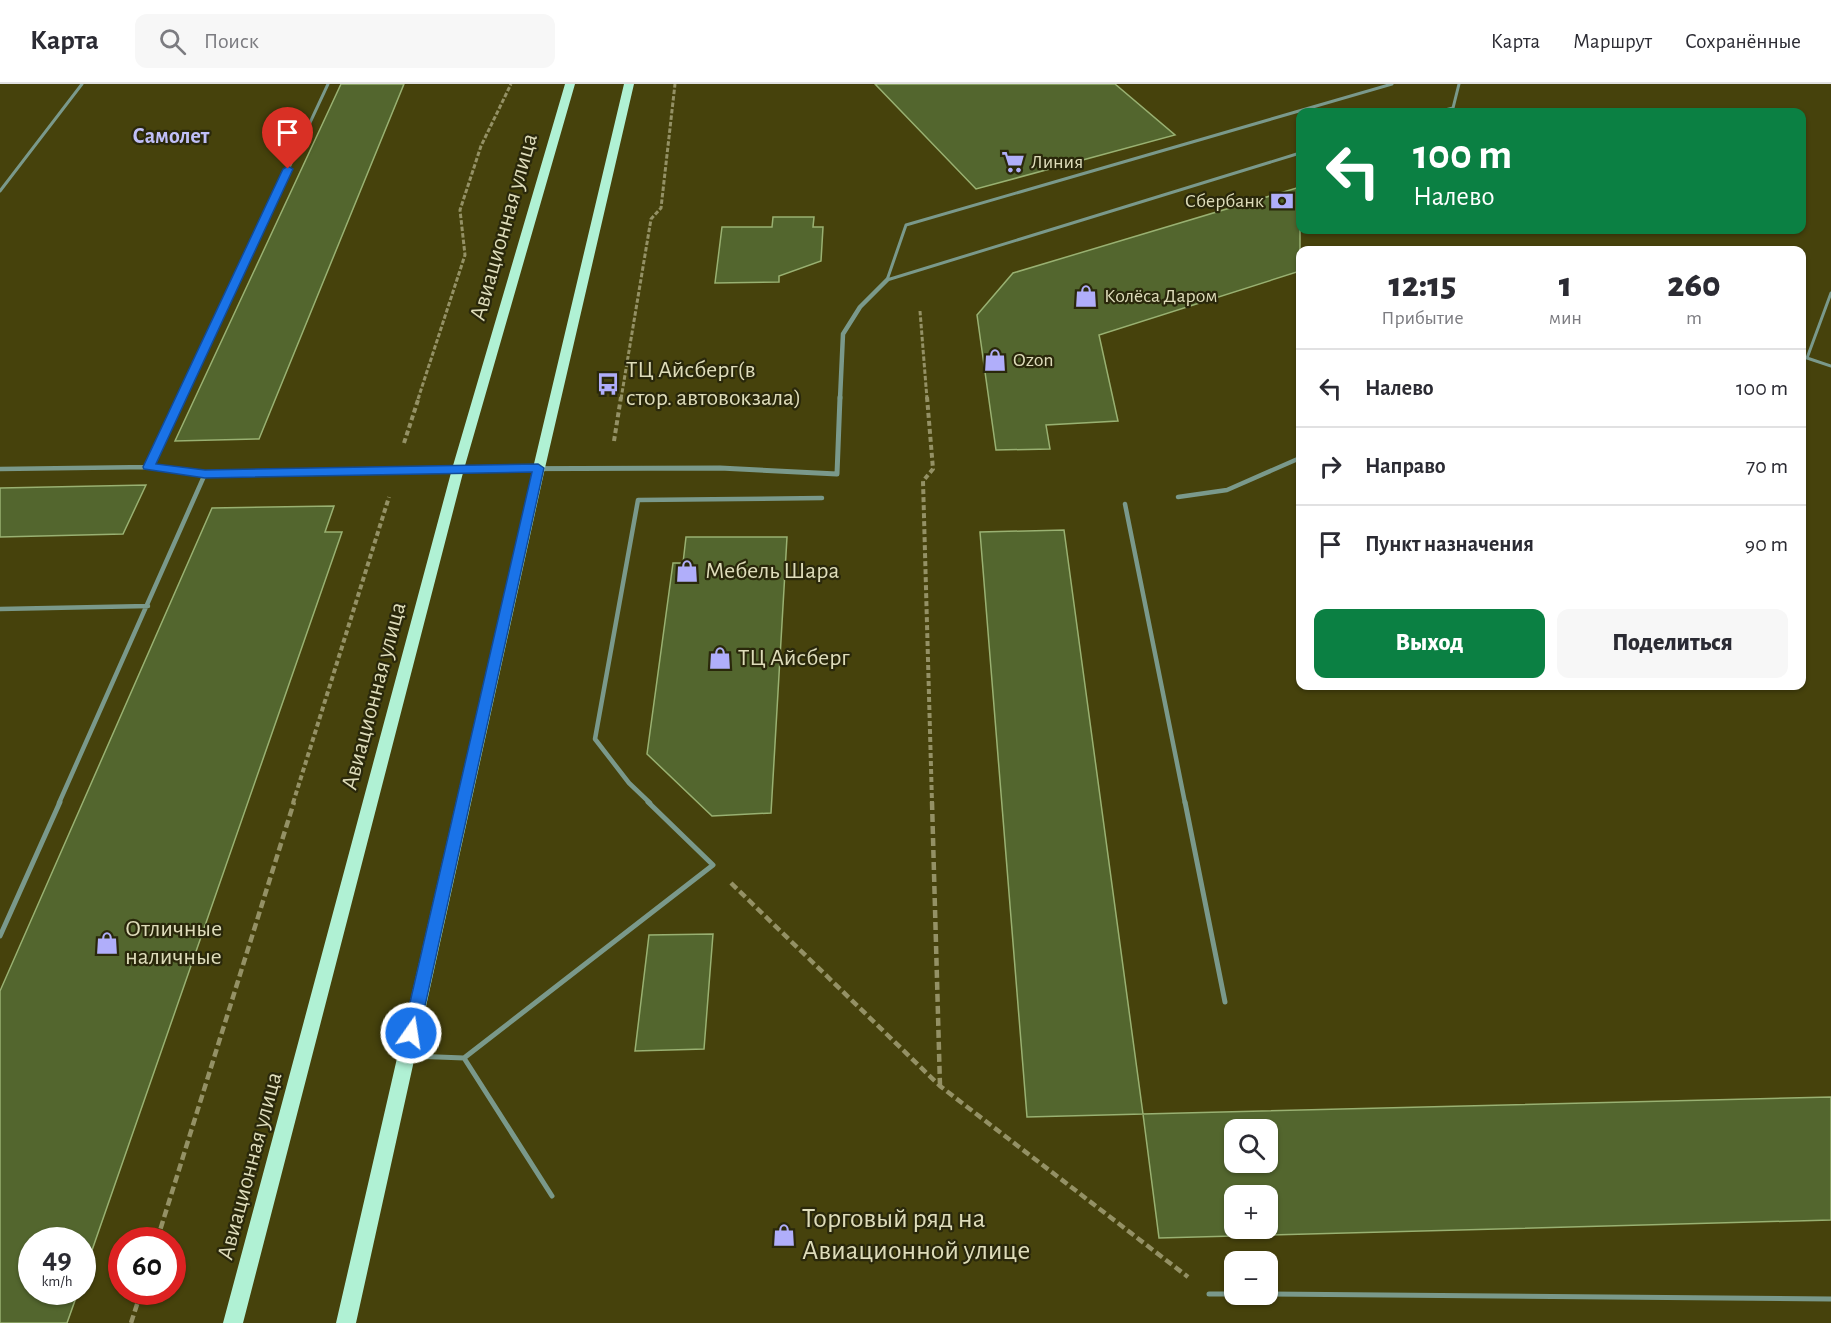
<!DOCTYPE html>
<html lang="ru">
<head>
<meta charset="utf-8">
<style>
	:root { --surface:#fff; --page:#f7f7f7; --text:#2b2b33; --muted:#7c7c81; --line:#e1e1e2; --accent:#0b8043 }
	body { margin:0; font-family:"Alegreya Sans",sans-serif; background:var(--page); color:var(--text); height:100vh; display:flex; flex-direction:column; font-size:22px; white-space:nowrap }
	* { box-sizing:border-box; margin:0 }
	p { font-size:20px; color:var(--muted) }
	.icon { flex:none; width:33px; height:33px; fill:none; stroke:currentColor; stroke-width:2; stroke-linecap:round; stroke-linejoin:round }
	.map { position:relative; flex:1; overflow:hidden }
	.panel { position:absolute; left:1296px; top:162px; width:510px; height:444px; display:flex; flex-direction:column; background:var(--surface); border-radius:12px; box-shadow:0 2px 4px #0004 }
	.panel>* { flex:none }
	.guide { position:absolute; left:1296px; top:24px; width:510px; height:126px; border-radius:12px; box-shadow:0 2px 4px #0004; background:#0b8043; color:#fff; overflow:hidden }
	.controls { position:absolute; left:1224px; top:1035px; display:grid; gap:12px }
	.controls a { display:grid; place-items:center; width:54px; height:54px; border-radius:12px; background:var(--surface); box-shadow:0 2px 4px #0004; font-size:30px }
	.speed { position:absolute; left:18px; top:1143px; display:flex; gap:12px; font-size:30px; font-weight:700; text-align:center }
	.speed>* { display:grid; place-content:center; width:78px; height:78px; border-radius:50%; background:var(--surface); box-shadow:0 2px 4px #0004; line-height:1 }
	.speed small { font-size:15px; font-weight:400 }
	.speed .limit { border:9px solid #d22; background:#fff; color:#111 }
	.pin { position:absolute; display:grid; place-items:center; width:51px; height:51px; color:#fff; margin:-62px -26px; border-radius:50% 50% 50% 0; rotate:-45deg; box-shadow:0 0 6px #0007 }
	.pin .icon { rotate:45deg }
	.me { position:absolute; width:66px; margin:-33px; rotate:13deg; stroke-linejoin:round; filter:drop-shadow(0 0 4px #0008) }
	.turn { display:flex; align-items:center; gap:21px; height:126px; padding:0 18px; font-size:27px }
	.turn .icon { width:78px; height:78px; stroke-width:2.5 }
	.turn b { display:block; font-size:42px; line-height:51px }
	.eta { display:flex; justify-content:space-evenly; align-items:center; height:102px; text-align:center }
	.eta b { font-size:36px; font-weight:800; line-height:42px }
	.action { display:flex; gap:12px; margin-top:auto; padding:12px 18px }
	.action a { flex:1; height:69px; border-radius:12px; background:var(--accent); color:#fff; font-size:24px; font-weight:800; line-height:69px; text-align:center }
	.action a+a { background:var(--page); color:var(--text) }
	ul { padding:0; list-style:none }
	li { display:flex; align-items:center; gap:18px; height:78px; padding:0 18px; border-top:2px solid var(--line) }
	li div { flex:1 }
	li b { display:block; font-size:22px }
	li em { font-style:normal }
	header { display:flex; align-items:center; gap:36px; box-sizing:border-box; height:84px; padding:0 30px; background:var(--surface); border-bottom:2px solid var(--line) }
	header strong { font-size:28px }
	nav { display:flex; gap:33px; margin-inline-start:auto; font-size:21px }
	.search { width:420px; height:54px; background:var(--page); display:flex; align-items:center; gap:15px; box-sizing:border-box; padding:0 21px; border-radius:12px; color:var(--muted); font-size:22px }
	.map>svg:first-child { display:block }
	.building { fill:#53662e; stroke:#99b172; stroke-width:1.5; fill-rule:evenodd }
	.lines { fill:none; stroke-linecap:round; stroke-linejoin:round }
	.path-far2 { stroke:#949165; stroke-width:3; stroke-dasharray:4.5 2; stroke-linecap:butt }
	.path-far1 { stroke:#949165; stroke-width:4; stroke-dasharray:5 3; stroke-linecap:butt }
	.path { stroke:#949165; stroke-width:4.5; stroke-dasharray:8 4; stroke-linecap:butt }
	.service-far2 { stroke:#7a998b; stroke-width:3 }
	.service-far1 { stroke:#7a998b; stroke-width:4.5 }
	.service { stroke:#7a998b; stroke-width:5 }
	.minor-far1 { stroke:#7a998b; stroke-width:4.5 }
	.minor { stroke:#7a998b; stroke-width:5 }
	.primary { fill:#b0f1d4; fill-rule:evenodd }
	.route { fill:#1a73e8; stroke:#114b97; stroke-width:1.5 }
	.labels { text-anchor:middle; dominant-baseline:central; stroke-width:4.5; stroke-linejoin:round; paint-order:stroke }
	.far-poi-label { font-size:20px; fill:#dedcba; stroke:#2a280b; text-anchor:start }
	.far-neighbourhood-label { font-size:22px; font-weight:bold; fill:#c0bff8; stroke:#2a280b }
	.street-label { font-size:24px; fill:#dedcba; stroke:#2a280b }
	.poi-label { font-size:24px; fill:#dedcba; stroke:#2a280b; text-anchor:start }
	.near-poi-label { font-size:28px; fill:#dedcba; stroke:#2a280b; text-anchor:start }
</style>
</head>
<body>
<header>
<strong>Карта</strong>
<div class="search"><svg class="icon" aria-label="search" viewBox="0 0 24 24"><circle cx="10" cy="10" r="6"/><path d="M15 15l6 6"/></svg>Поиск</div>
<nav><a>Карта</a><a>Маршрут</a><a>Сохранённые</a></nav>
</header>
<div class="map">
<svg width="1831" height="1239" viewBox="0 0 1831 1239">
	<rect width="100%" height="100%" fill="#46420c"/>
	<path class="building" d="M341 0H404L259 355 175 357Z
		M875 0H1115L1175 51 976 105Z
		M1300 103V187L1099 251 1118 337 1046 341 1050 365 996 366 977 231 1013 189Z
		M773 133H814L813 143H823L821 177 779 192V198L715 199 722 143H772Z
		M146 401 123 450 0 453V404Z
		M334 422 325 448H342L82 1195V1156H32V1208H78L67 1239H0V907L212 424Z
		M1064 446 1143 1030 1027 1033 980 448Z
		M686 453H787L771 729 712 732 647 670 673 479H683Z
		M713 850 704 965 635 967 649 851Z
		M1831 1013V1136L1159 1154 1143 1030ZM1234 1046H1268V1078H1234ZM1234 1112H1268V1144H1234Z"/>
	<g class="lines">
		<path class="path-far2" d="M920 227 927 315
			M418 315 465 171 460 126 481 62 511 0
			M621 315 651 135 661 124 675 0"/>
		<path class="path-far1" d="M927 313 933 385 923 397 932 719
			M614 357 621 313
			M404 359 419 313
			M293 719 389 413"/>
		<path class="path" d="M932 718 940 1002
			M731 799 940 1002 1188 1193
			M157 1156 294 718
			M131 1239 141 1208"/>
		<path class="service-far2" d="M1437 28 1453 24 1459 0
			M1300 69 887 196 906 141 1392 0
			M0 107 82 0
			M1831 209 1807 274 1831 282
			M181 315 328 0"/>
		<path class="service-far1" d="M149 383 182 313
			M0 385 149 383 205 390
			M1178 413 1227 406 1300 374
			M1125 420 1185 719
			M0 525 148 522
			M59 719 205 390 456 385
			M650 719 629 699 595 655 638 416 822 414"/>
		<path class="service" d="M1185 718 1225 918
			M0 852 60 718
			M412 972 464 974 552 1112
			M464 974 713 781 648 718
			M1209 1210H1234
			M1268 1210 1831 1215"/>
		<path class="minor-far1" d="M840 315 843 250 860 223 887 196"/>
		<path class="minor" d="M458 385 720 384 837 390 840 313"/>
		<path class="primary" d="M565 0H575L464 385 243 1239H223L452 385Z
			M624 0H634L545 384 356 1239H336L533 384Z"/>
	</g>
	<path class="route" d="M288 82 293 85 156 380 205 386 538 380 544 384 419 949 417 955 411 957 405 955 403 949 532 388 205 394 144 385 143 383 283 85Z"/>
	<defs>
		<g id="supermarket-bare" transform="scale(1.8)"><path d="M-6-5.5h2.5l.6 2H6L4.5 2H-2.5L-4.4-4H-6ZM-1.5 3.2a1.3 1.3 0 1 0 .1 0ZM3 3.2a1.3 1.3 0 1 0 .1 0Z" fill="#b0aefa" stroke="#2a280b" stroke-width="2.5" paint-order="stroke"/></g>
		<g id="bank-bare" transform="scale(1.8)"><path d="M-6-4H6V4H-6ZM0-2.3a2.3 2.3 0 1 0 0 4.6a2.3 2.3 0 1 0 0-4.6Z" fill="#b0aefa" stroke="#2a280b" stroke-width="2.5" paint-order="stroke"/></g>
		<g id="shop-bare" transform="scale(1.8)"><path d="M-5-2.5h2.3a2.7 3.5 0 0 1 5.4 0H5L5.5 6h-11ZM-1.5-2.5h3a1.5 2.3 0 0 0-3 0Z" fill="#b0aefa" stroke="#2a280b" stroke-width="2.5" paint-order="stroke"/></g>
		<g id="bus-bare" transform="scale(1.8)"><path d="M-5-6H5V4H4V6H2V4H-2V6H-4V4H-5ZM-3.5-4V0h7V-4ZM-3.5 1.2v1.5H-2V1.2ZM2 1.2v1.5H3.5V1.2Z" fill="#b0aefa" stroke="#2a280b" stroke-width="2.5" paint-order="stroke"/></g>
	</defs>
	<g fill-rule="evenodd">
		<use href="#supermarket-bare" x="1013" y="78"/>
		<use href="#bank-bare" x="1282" y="117"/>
		<use href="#shop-bare" x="1086" y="212"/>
		<use href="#shop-bare" x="995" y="276"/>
		<use href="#bus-bare" x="608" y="300"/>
		<use href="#shop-bare" x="687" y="487"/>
		<use href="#shop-bare" x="720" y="574"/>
		<use href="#shop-bare" x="107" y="859"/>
		<use href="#shop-bare" x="784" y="1151"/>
	</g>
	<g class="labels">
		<g class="far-poi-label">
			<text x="1031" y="78">Линия</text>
			<text x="1264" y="117" text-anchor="end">Сбербанк</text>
			<text x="1104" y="212">Колёса Даром</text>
			<text x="1013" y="276">Ozon</text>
		</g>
		<g class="far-neighbourhood-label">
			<text x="171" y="52">Самолет</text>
		</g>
		<g class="street-label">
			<text transform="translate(504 143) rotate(-74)">Авиационная улица</text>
			<text transform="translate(374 612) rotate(-75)">Авиационная улица</text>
			<text transform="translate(250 1082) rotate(-75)">Авиационная улица</text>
		</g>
		<g class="poi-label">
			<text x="626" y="286">ТЦ Айсберг(в<tspan x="626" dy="28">стор. автовокзала)</tspan></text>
			<text x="705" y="487">Мебель Шара</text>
			<text x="738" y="574">ТЦ Айсберг</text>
			<text x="125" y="845">Отличные<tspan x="125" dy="28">наличные</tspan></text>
		</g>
		<g class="near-poi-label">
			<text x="802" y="1135">Торговый ряд на<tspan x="802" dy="32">Авиационной улице</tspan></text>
		</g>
	</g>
</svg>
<div class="controls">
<a><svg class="icon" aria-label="search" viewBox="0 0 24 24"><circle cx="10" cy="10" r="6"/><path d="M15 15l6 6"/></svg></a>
<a>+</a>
<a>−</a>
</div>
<div class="speed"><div>49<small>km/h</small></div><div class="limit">60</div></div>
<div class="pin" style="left:288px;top:85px;background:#d93025"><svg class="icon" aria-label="arrive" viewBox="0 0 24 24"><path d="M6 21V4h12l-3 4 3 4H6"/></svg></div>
<svg class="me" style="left:411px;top:949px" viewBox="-20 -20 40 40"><circle r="17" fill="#1a73e8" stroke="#fff" stroke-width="3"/><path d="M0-11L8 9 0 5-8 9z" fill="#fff"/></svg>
<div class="guide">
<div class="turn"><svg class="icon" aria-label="left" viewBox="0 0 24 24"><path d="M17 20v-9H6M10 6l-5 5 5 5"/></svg><div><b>100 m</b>Налево</div></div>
</div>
<section class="panel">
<div class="eta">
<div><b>12:15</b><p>Прибытие</p></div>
<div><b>1</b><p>мин</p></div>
<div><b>260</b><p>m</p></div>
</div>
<ul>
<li><svg class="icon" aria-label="left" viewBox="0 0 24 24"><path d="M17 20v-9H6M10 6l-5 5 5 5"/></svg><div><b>Налево</b></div><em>100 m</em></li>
<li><svg class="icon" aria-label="right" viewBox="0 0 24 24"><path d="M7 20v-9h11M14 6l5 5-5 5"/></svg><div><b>Направо</b></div><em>70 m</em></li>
<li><svg class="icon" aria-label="arrive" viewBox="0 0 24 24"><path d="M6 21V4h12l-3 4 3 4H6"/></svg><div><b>Пункт назначения</b></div><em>90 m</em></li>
</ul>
<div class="action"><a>Выход</a><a>Поделиться</a></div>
</section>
</div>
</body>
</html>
